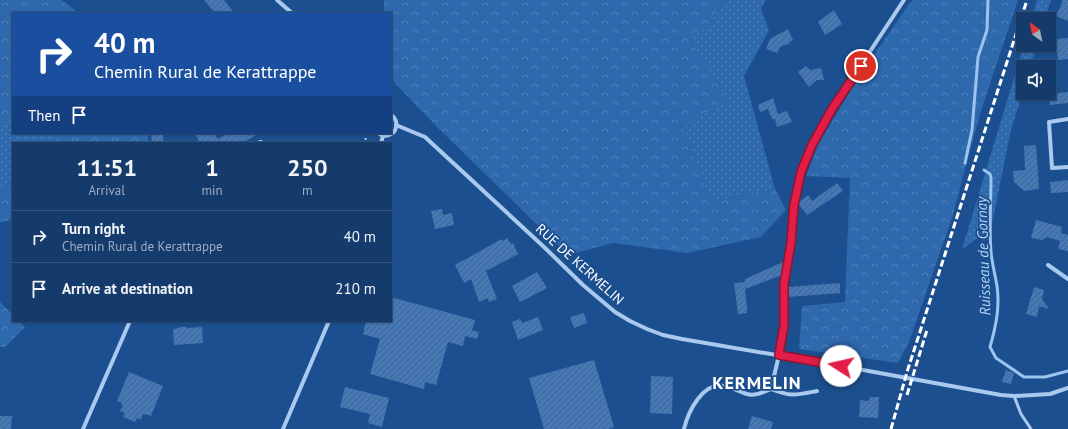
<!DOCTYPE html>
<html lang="en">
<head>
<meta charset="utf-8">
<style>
	:root { --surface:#143b6b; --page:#214673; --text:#f1f3f6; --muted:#9dadc1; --line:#33557e }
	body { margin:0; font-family:"PT Sans",sans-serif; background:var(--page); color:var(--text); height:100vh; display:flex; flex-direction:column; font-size:15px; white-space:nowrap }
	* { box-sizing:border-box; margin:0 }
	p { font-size:13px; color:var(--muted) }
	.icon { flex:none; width:22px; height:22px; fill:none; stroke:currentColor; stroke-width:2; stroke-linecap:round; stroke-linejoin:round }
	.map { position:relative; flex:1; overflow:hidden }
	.drawer { position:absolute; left:12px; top:142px; width:380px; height:180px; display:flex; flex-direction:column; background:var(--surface); border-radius:0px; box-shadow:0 1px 3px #0004,0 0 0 1px var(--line) }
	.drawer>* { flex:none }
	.hud { position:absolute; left:12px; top:12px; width:380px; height:122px; border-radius:0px; box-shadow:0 1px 3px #0004,0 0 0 1px var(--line); background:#1a4fa0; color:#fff; overflow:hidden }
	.needle { width:26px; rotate:327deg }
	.tools { position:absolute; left:1016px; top:12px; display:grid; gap:8px }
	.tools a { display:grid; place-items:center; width:40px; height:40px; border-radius:0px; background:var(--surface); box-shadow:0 1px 3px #0004,0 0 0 1px var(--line); font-size:20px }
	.pin { position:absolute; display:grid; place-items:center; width:34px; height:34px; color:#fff; margin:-17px; border:2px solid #fff; border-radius:50%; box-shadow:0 1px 4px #0007 }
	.me { position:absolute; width:44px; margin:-22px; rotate:280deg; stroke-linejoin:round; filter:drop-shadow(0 0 3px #0008) }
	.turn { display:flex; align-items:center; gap:14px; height:84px; padding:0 16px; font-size:18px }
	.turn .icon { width:52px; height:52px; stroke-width:2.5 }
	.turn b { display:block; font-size:28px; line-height:34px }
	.then { display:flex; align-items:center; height:38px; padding:0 16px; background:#0003; gap:8px; font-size:15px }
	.eta { display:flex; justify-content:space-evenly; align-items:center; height:68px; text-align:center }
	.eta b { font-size:24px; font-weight:700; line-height:28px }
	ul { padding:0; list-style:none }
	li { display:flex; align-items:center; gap:12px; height:52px; padding:0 16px; border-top:1px solid var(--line) }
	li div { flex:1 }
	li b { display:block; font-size:15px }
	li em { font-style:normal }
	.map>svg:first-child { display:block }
	.grass { fill:url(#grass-dots) }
	.forest { fill:url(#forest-crowns) }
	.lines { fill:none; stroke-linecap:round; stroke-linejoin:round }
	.stream { stroke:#9cc4f0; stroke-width:3 }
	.building { fill:url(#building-hatch) }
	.path { stroke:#a9c9ee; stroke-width:2; stroke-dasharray:2 3; stroke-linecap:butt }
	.service { stroke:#a9c9ee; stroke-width:3 }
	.minor { stroke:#a9c9ee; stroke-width:4 }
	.rail { stroke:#fff; stroke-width:3; stroke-dasharray:7 3; stroke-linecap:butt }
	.route-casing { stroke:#92132f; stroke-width:10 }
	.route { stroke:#e11d48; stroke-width:7 }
	.labels { text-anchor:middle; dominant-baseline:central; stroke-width:3.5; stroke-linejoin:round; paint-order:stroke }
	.street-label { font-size:14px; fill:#fff; stroke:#1b4f8f }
	.water-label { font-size:15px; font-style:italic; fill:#b5d3f5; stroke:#1b4f8f }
	.district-label { font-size:18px; font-weight:bold; letter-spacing:1px; fill:#fff; stroke:#1b4f8f }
</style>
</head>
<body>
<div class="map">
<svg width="1068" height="429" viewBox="0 0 1068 429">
	<defs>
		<pattern id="grass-dots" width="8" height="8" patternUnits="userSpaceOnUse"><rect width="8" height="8" fill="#2e69ad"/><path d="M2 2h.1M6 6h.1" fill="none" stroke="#4d80b9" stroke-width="1.8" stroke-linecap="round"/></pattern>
		<pattern id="forest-crowns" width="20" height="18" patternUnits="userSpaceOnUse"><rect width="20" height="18" fill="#2e69ad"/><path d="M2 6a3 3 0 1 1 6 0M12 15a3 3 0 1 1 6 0" fill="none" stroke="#4d80b9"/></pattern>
		<pattern id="building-hatch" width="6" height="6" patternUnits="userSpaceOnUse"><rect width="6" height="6" fill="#4478b7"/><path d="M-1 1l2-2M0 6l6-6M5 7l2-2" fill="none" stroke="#486282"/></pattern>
	</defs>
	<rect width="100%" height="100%" fill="#1b4f8f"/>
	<path class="grass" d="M724 0H766L761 9 769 30 744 76 775 189 711 201 683 126 728 101 690 40 712 21Z
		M1037 0H1051L1045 19H1032Z
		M1024 45H1037L1030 67H1023V91L1011 130 991 229 962 249Z
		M13 111V133H61L51 143H13V182L0 195V124Z"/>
	<path class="forest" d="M0 0H61L79 13H13V111L0 124Z
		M384 0H724L712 21 690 40 729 101 683 126 711 201 775 189 786 210 761 237 687 253 613 243 568 255 436 126 391 79V13H384Z
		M913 0H1018L980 114 952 218 909 342 898 363 799 349 802 306 845 302 850 178 806 176 819 143 860 75 909 4Z
		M61 133H148V143H51Z
		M13 182V220L0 222V195Z
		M0 302 13 315V321H19L25 327 5 347H0Z"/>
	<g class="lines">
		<path class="stream" d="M965 163 972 130 978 57 987 30 988 0
			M984 170 990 174 991 178C991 202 989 227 991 252 992 263 995 274 997 286 1000 307 996 326 990 347L996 358 1024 377H1045L1068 371"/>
	</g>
	<path class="building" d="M204 0H224L234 13H215Z
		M1063 0H1068V21L1056 16Z
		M834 10 842 24 825 35 818 22Z
		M788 29 793 40 789 42 790 43 780 47 777 53 766 49 770 39Z
		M1068 38V59L1058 60 1056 39Z
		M806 66 810 70 821 68 824 80H817L809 87 798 72Z
		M1068 92V103L1050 105 1049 94Z
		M773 98 778 114 787 111 792 122 777 127 775 119H772L768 109 760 112 758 105Z
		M151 133H163V143H152Z
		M195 133H214L218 139 228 133H260L242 143H200Z
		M1036 145 1039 189 1024 191 1014 182 1013 171 1025 170 1024 146Z
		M1068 180V192L1051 193 1050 182Z
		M837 183 843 191 807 215 798 203 808 195 812 201Z
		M442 209 443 215 452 213 454 225 435 229 431 211Z
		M1036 220 1062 227 1061 233 1068 235V251L1058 249 1060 241 1047 237 1042 240 1031 238Z
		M507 238 511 244 513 243 518 254 486 271 497 299 489 302 488 298 479 302 471 279 464 283 455 265 502 239 503 241Z
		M783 262 782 275 745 289 747 307V313L738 314 734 283 745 282V279Z
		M537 272 547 288 520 302 512 286Z
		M840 283V293L788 297V287Z
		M1034 287 1044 290 1042 299 1049 309 1039 306 1037 317 1026 314Z
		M391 297 475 320 472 330 479 332 477 339 465 336 463 346 448 342 436 385 425 382 424 389 370 374 380 339 363 334 366 321H391Z
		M584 313 587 323 574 328 570 317Z
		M538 317 543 330 518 340 512 322 520 319 522 323Z
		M180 327H186L187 328 202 327 203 343 174 345 173 329 179 328Z
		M594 360 614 427 608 429H544L529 378Z
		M1006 370 1014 373 1011 384 1002 382Z
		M129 372 163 386 151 416 146 414 145 415 143 414 141 420 137 418 135 422 123 417 125 413 120 411 123 406 121 405 122 403 117 401Z
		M651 376 673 377 672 414 650 413Z
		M345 387 389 398 382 427 368 423 370 414 340 407Z
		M870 397H879L878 418 859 417 860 400 869 401Z
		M0 416H12L11 429H0Z
		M752 416 773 422 771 429H748Z"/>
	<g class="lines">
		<path class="path" d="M365 133 366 143"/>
		<path class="service" d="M1014 396 1021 414 1031 429"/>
		<path class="minor" d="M277 0 292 13
			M1068 119 1049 122 1052 168 1068 167
			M396 125 425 137 544 247 583 285 615 312 630 321 647 329 663 335 682 339 841 366 1001 395 1014 396 1050 394 1068 388
			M378 133C383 137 389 136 394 132 398 126 397 119 391 115
			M258 143 261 142
			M381 143 383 136
			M1048 265 1068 279
			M771 389C791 397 796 395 817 391
			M83 429 130 321
			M283 429 329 321
			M684 429C688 412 703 381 724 386 748 391 744 401 771 389L779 355 784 325V284L791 243 793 205 801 172 812 145 832 109 904 0"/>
		<path class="rail" d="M907 395 927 330
			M891 429 907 372 1027 0"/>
	</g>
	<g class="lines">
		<g class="route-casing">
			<path id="route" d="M841 366 779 355 784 325V284L791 243 794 205 801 172 812 145 832 109 861 66"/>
		</g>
		<use href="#route" class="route"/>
	</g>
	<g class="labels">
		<g class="street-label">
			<text transform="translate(580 264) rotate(42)">RUE DE KERMELIN</text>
		</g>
		<g class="water-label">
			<text transform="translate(983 256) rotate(-92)">Ruisseau de Gornay</text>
		</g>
		<g class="district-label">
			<text x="757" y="382">KERMELIN</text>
		</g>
	</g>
</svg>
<div class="tools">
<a><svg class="needle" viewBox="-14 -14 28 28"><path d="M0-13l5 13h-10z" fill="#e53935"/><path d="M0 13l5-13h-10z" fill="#9dadc1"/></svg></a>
<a><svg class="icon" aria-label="sound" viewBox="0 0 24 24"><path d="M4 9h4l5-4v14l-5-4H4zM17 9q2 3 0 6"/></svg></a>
</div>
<div class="pin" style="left:861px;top:66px;background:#d93025"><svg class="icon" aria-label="arrive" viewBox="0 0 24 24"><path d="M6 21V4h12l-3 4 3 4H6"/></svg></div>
<svg class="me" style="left:841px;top:366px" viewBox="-20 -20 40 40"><circle r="19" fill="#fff"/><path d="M0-13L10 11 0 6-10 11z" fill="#e11d48"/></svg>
<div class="hud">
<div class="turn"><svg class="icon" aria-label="right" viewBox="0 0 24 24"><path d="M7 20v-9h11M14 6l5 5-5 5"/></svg><div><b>40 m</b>Chemin Rural de Kerattrappe</div></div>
<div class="then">Then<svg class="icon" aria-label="arrive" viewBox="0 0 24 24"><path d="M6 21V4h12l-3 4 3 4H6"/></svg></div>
</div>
<section class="drawer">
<div class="eta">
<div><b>11:51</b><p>Arrival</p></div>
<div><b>1</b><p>min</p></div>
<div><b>250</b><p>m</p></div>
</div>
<ul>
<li><svg class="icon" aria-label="right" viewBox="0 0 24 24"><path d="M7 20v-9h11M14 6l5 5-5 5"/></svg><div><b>Turn right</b><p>Chemin Rural de Kerattrappe</p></div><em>40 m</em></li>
<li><svg class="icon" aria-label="arrive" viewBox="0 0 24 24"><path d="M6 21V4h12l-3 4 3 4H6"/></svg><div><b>Arrive at destination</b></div><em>210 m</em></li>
</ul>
</section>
</div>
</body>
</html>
